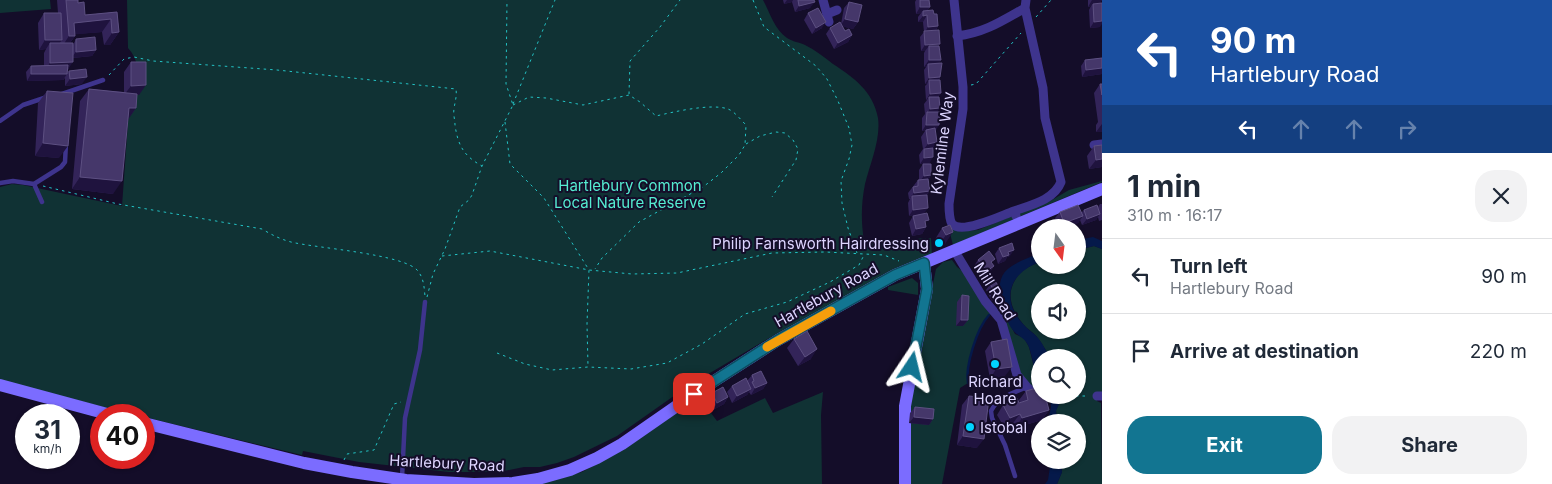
<!DOCTYPE html>
<html lang="en">
<head>
<meta charset="utf-8">
<style>
	:root { --surface:#fff; --page:#f2f2f3; --text:#1f2937; --muted:#747a83; --line:#e0e1e3; --accent:#127591 }
	body { margin:0; font-family:Inter,sans-serif; background:var(--page); color:var(--text); height:100vh; display:flex; flex-direction:column; font-size:19px; white-space:nowrap }
	* { box-sizing:border-box; margin:0 }
	p { font-size:16px; color:var(--muted) }
	.icon { flex:none; width:28px; height:28px; fill:none; stroke:currentColor; stroke-width:2; stroke-linecap:round; stroke-linejoin:round }
	.map { position:relative; flex:1; overflow:hidden }
	.sheet { display:flex; flex-direction:column; background:var(--surface); width:450px }
	.sheet>* { flex:none }
	.guide { background:#1a4fa0; color:#fff; overflow:hidden }
	.needle { width:32px; rotate:166deg }
	.fabs { position:absolute; left:1031px; top:219px; display:grid; gap:10px }
	.fabs a { display:grid; place-items:center; width:55px; height:55px; border-radius:50%; background:var(--surface); box-shadow:0 1px 4px #0004; font-size:25px }
	.speed { position:absolute; left:15px; top:404px; display:flex; gap:10px; font-size:25px; font-weight:700; text-align:center }
	.speed>* { display:grid; place-content:center; width:65px; height:65px; border-radius:50%; background:var(--surface); box-shadow:0 1px 4px #0004; line-height:1 }
	.speed small { font-size:12px; font-weight:400 }
	.speed .limit { border:8px solid #d22; background:#fff; color:#111 }
	.pin { position:absolute; display:grid; place-items:center; width:42px; height:42px; color:#fff; margin:-21px; border-radius:10px; box-shadow:0 2px 8px #0006 }
	.me { position:absolute; width:55px; margin:-28px; rotate:10deg; stroke-linejoin:round; filter:drop-shadow(0 0 4px #0008) }
	.turn { display:flex; align-items:center; gap:18px; height:105px; padding:0 25px; font-size:22px }
	.turn .icon { width:65px; height:65px; stroke-width:2.5 }
	.turn b { display:block; font-size:35px; line-height:42px }
	.lanes { display:flex; align-items:center; height:48px; padding:0 25px; background:#0003; justify-content:center; gap:25px; direction:ltr }
	.lanes .off { opacity:.35 }
	.round { display:grid; place-items:center; flex:none; width:52px; height:52px; border-radius:20px; background:var(--page) }
	.summary { display:flex; align-items:center; justify-content:space-between; height:85px; padding:0 25px }
	h1 { font-size:30px; font-weight:700; line-height:38px }
	.button { display:flex; gap:10px; margin-top:auto; padding:10px 25px }
	.button a { flex:1; height:58px; border-radius:20px; background:var(--accent); color:#fff; font-size:20px; font-weight:700; line-height:58px; text-align:center }
	.button a+a { background:var(--page); color:var(--text) }
	ul { padding:0; list-style:none }
	li { display:flex; align-items:center; gap:15px; height:75px; padding:0 25px; border-top:1px solid var(--line) }
	li div { flex:1 }
	li b { display:block; font-size:19px }
	li em { font-style:normal }
	main { display:flex; flex:1; min-height:0 }
	.map>svg:first-child { display:block }
	.green { fill:#103234; fill-rule:evenodd }
	.water { fill:#05194a }
	.lines { fill:none; stroke-linecap:round; stroke-linejoin:round }
	.stream { stroke:#05194a; stroke-width:2.5 }
	.path { stroke:#23c3c5; stroke-width:1; stroke-dasharray:2.5 4; stroke-linecap:butt }
	.lane { stroke:#3e348d; stroke-width:4.5 }
	.street { stroke:#3e348d; stroke-width:9 }
	.secondary { stroke:#7b6cff; stroke-width:12 }
	.wall { fill:#332459 }
	.shaded-wall { fill:#1f133e }
	.building { fill:#45376a; stroke:#5d5082 }
	.route-casing { stroke:#0c4c5e; stroke-width:12 }
	.route { stroke:#127591; stroke-width:9 }
	.slow { stroke:#f59e0b; stroke-width:9 }
	.poi-dot { fill:#01d3ff; stroke:#140d29; stroke-width:2 }
	.labels { text-anchor:middle; dominant-baseline:central; stroke-width:4; stroke-linejoin:round; paint-order:stroke }
	.street-label { font-size:15px; fill:#ddd5ff; stroke:#140d29 }
	.park-label { font-size:15px; fill:#55ecd1; stroke:#140d29 }
	.poi-label { font-size:15px; fill:#ddd5ff; stroke:#140d29; text-anchor:end }
</style>
</head>
<body>
<main>
<div class="map">
<svg width="1102" height="484" viewBox="0 0 1102 484">
	<rect width="100%" height="100%" fill="#140d29"/>
	<path class="green" d="M0 0H50L51 9 0 13Z
		M127 0H763C770 13 775 30 787 38 793 42 799 42 805 45 815 50 824 57 833 64 854 78 873 91 878 118 881 139 870 164 865 184 861 204 861 222 864 241L931 238 932 255 875 281 776 334 688 386 617 436 574 457 557 463 540 467H524L499 472H449L359 462 303 451 302 455 144 417V415H134L0 380V187L12 184 23 185 122 206 130 95H139C139 78 140 61 128 48Z
		M1102 181V182L953 245 948 226 961 231 978 230 1052 200 1069 190Z
		M1094 246 1102 249V396H1097V401L1101 403 1102 484H1057L1062 472 1061 460H1078V422H1057L1056 410 1063 395H1078V358L1050 357C1046 351 1042 343 1037 337 1033 332 1027 329 1023 324 1013 312 1007 298 1013 284 1019 271 1027 267 1040 262V265H1078V250ZM1040 292H1078V330H1040Z
		M952 260 957 267 969 276 994 312 1003 307 1006 317 1015 334 1024 338 1029 347 1037 379 1040 383V394L1027 387 994 312C978 320 965 366 968 383L960 388 942 484H905L907 422 929 304 936 269 943 262Z
		M912 278 918 283V295L888 290V287Z
		M823 392 821 415 822 484H538L582 472 625 449 699 397 717 421 765 398 773 413Z"/>
	<path class="water" d="M1093 237 1102 241V249L1094 246 1078 250V240Z
		M1040 253V262C1009 273 1000 300 1024 325 1028 330 1034 333 1038 338 1043 344 1046 352 1051 357L1040 358V383L1037 379C1033 368 1033 356 1028 345 1024 337 1017 336 1012 329 1007 322 1004 312 1002 304 993 268 1012 265 1040 253Z
		M1050 395H1063L1056 411 1057 422H1048L1051 407Z
		M1051 460H1061L1062 472 1057 484H1045L1048 480Z"/>
	<g class="lines">
		<path class="stream" d="M968 383C965 366 977 328 989 315"/>
		<path class="path" d="M753 0 764 27 816 66 827 79 838 101 849 128 852 145 849 159 841 181 842 203 848 228 857 253
			M1036 17 1051 0
			M109 75 124 59 134 57 153 61 277 70 456 89C457 97 455 101 454 109 453 114 455 120 455 125 458 146 464 156 482 166
			M971 85 976 84 1021 33
			M629 94 630 61 660 27 680 0
			M513 104 555 0
			M513 105 529 97 546 98 583 105 629 95 640 102 656 116C673 112 711 103 728 109 734 111 741 120 746 125L745 145 739 155 721 173 703 187 639 222 602 258 595 269
			M505 122 510 164 544 198 589 270 587 324 588 366
			M746 144 760 136 776 132 785 133 793 140 798 149 796 160 772 197
			M43 186 118 204 262 229C272 235 280 239 291 242 315 248 405 254 418 271 424 279 424 287 425 296
			M442 256 490 251 589 270 632 274 677 273 772 253 825 252 884 255 899 261
			M427 297 433 274 445 249 460 207 469 200 472 195 482 166 513 105 506 84 507 0
			M497 353 525 364 552 370 588 367 631 369 667 363 702 344 745 314 787 302 830 282 859 265 864 255
			M1076 396H1089
			M344 460 347 454 374 450 394 404 401 402"/>
		<path class="lane" d="M62 94 103 80
			M0 121 23 105 47 97
			M0 183 13 181 34 184 61 167 65 162 66 143
			M34 184 42 202
			M1015 476 1005 445 992 418 991 411C998 397 1013 393 1027 387
			M402 478 405 418 420 350 425 302"/>
		<path class="street" d="M823 0 829 22
			M954 0 963 87V109L949 204C949 210 949 219 952 224 962 235 1002 215 1014 211
			M827 14 837 10
			M957 36C984 33 1002 21 1025 8L1026 0
			M1094 145 1102 144
			M1016 216 1014 211C1031 205 1054 200 1061 182L1045 118 1043 88 1025 8
			M954 250 985 301 1001 320 1017 375 1027 387 1033 392 1040 394
			M1044 395 1068 396
			M1097 396H1102"/>
		<path class="secondary" d="M0 385 111 415
			M144 423 304 463 352 472 406 480 474 484 513 483 538 479 570 470 597 458 622 444 694 394 778 340 895 275 1102 189
			M905 484V406L927 289 924 263"/>
	</g>
	<path class="wall" d="M57 0H78V3L85 15 117 12 119 32 110 45H104L102 32 75 34V36L70 43 73 45 76 39 96 50 92 56 73 58 68 70 67 73 69 71 82 84 65 86V78L63 80 27 81 26 72 31 66H44V53L46 49 39 50 38 23 44 13H58Z
		M783 0H814L810 8 795 12 792 2 784 4Z
		M916 0H929L930 7 927 11 934 14 938 26 936 30 941 60 939 63 940 77 939 80 941 93 938 97 936 131 933 149 929 164 931 175 928 180 930 191 927 195 924 214 926 227 922 234 912 236 909 223 913 216 917 215 909 216 908 203 910 199H909L908 193 918 180H919V170L923 164H920L919 155 923 149 921 137 925 131H922V118L925 114 924 104 927 100H926L925 86 927 84H925L924 70 926 67H924V53L925 51H921L920 37 924 32 923 22H918V17L921 13 916 14 915 2Z
		M1088 0H1102L1100 3V27L1090 28 1089 10 1091 6 1088 7Z
		M849 2 858 22 853 29 842 26 845 31 852 35 848 42 834 49 826 34 830 28 841 24 844 8Z
		M808 13 822 28 812 34 804 20Z
		M1102 58V74L1082 77 1081 66 1085 60Z
		M131 62 139 95H137L136 108 128 119 113 194 72 189 80 101 89 89 124 92V72Z
		M1100 84H1102V132H1096V125L1098 122 1094 93Z
		M47 91 59 158 35 156 38 103Z
		M1102 145V167L1089 169 1087 156 1094 146Z
		M1100 204H1102V220L1099 221 1098 217 1096 220 1082 225 1080 220 1078 223 1065 228H1059L1055 218 1060 212 1081 213 1084 210 1098 207Z
		M950 225 945 244 937 248 934 241 942 228Z
		M999 248 1010 256 1007 257 1005 261 998 264 995 254Z
		M978 260 992 264 994 266 990 272 982 278 974 266Z
		M990 284 1002 291 998 298 992 301 986 290Z
		M962 295 968 320 963 326H956L957 302Z
		M794 339 811 359 798 366 787 348Z
		M991 342 1005 376 990 379 985 351Z
		M752 375 767 383 763 389 751 395 749 392 747 395 732 403 727 392 732 386 747 381Z
		M1026 391 1049 410 1042 420 1015 428 1013 423 1004 427 997 415 1003 405 1020 403 1019 400Z
		M712 393 728 397 724 404 713 410 707 399Z
		M969 396 977 448 957 445 962 405Z
		M915 407 933 419 929 425 909 423 910 413Z"/>
	<path class="shaded-wall" d="M787 0H793L792 2 784 4Z
		M1092 0H1102L1098 6 1093 4 1091 6 1088 7Z
		M815 2 810 8 795 12 799 6Z
		M920 7H930L925 13 923 11 921 13 916 14Z
		M927 15 923 22H918L923 16Z
		M111 19 102 32 69 35 74 23Z
		M845 19 858 22 853 29 840 26Z
		M1102 21V24L1100 27 1090 28 1094 22Z
		M826 22 822 28 812 34 816 28Z
		M938 26 934 33 925 32 928 27Z
		M119 32 110 45H104L112 33Z
		M852 35 848 42 834 49 838 43Z
		M69 36H75L66 48H61Z
		M45 40H62L55 49 50 43 46 49 39 50Z
		M940 44 935 50 929 46 925 51H921L925 45Z
		M96 50 92 56 71 58 76 52Z
		M929 60H941L936 67 928 64 926 67H924Z
		M73 62 66 72H44L50 63Z
		M1102 68V74L1082 77 1086 70Z
		M31 74H67L63 80 27 81Z
		M87 77 82 84 65 86 70 79Z
		M940 77 936 84 929 80 927 84H925L929 78Z
		M146 85 139 95H124L131 86Z
		M941 93 936 99 929 97 927 100H926L930 94Z
		M129 108H136L127 121Z
		M940 108 936 114 927 113 930 109Z
		M1102 124V132H1096Z
		M926 125H939L935 132 926 130 925 131H922Z
		M937 142 933 149 923 150 928 144Z
		M43 143 68 146 59 158 35 156Z
		M933 157 929 164H920L924 158Z
		M1102 159V167L1089 169 1096 160Z
		M931 175 927 182H919L924 176Z
		M80 177 122 181 113 194 72 189Z
		M930 191 925 197 912 196 909 199 914 193Z
		M928 208 923 215 909 216 913 210Z
		M1100 214 1096 220 1082 225 1087 219Z
		M1083 216 1078 223 1065 228H1061L1064 223Z
		M926 227 922 234 912 236 916 229Z
		M953 232 945 244 937 248 946 235Z
		M1014 250 1010 256 1007 257 1005 261 998 264 1003 257 1008 252Z
		M994 266 990 272 982 278 987 271Z
		M1002 291 998 298 992 301 997 295Z
		M961 320H968L963 326H956Z
		M817 349 811 359 798 366 805 357Z
		M1012 367 1005 376 990 379 996 369Z
		M767 383 763 389 751 395 755 388Z
		M751 389 747 395 732 403 737 396Z
		M728 397 724 404 713 410 717 403Z
		M1049 410 1042 420 1015 428 1022 418Z
		M1020 414 1013 423 1004 427 1010 418Z
		M914 417 933 419 929 425 909 423Z
		M963 436 984 439 977 448 957 445Z"/>
	<path class="building" d="M66 0H78V3L84 2 85 15 117 12 119 32 112 33 111 19 74 23 75 36H69Z
		M798 0H814L815 2 799 6Z
		M920 0H929L930 7H920Z
		M849 2 862 5 858 22 845 19Z
		M1102 3V21L1094 22 1093 4Z
		M818 8 826 22 816 28 808 13Z
		M933 10 934 14H937L938 26 928 27 927 15 923 16V11Z
		M44 13H61L62 40H45Z
		M840 22 845 31 849 29 852 35 838 43 830 28Z
		M939 30 940 44 925 45 924 31Z
		M95 37 96 50 76 52V39Z
		M50 43H73V62L50 63Z
		M929 46H939L941 60H929Z
		M1102 58V68L1086 70 1085 60Z
		M131 62H146V85L131 86Z
		M942 63 940 77 929 78 928 64Z
		M68 65 67 74H31V66Z
		M86 69 87 77 70 79 69 71Z
		M929 80H940L941 93 930 94Z
		M1100 84H1102V95Z
		M89 89 137 94 136 108H129L122 181 80 177Z
		M47 91 73 93 68 146 43 143Z
		M929 97H939L940 108 930 109Z
		M927 112H940L939 125H926Z
		M935 128 937 142 928 144 926 130Z
		M1102 145V159L1096 160 1094 146Z
		M933 148V157L924 158V149Z
		M923 164H931V175L924 176Z
		M928 179 930 191 914 193 913 187 918 186V180Z
		M927 195 928 208 913 210 912 196Z
		M1078 205 1083 216 1064 223 1060 212Z
		M1097 205 1100 214 1087 219 1084 210Z
		M927 213 929 220 925 221 926 227 916 229 913 216Z
		M950 225 953 232 946 235 942 228Z
		M1012 243 1014 250 1008 252 1009 255 1003 257 999 248Z
		M989 251 995 259 991 262 994 266 987 271 978 260Z
		M995 281 1002 291 997 295 990 284Z
		M962 295 969 296 968 320H961Z
		M807 331 817 349 805 357 794 339Z
		M1007 339 1012 367 996 369 991 342Z
		M761 371 767 383 755 388 752 382 754 381 752 375Z
		M746 378 751 389 737 396 732 386Z
		M723 387 728 397 717 403 712 393Z
		M1040 387V395H1045L1049 410 1022 418 1020 414 1010 418 1003 405 1017 398 1019 403 1028 400 1026 391Z
		M969 396 989 398 984 439 963 436Z
		M915 407 934 409 933 419 914 417Z"/>
	<g class="lines">
		<g class="route-casing">
			<path id="route" d="M694 394 778 340 895 275 924 263 927 289 912 367"/>
		</g>
		<use href="#route" class="route"/>
		<path class="slow" d="M767 347 831 311"/>
	</g>
	<g class="poi-dot">
		<circle cx="939" cy="243" r="5"/>
		<circle cx="995" cy="364" r="5"/>
		<circle cx="970" cy="427" r="5"/>
	</g>
	<g class="labels">
		<g class="street-label">
			<text transform="translate(942 143) rotate(-83)">Kylemilne Way</text>
			<text transform="translate(995 291) rotate(58)">Mill Road</text>
			<text transform="translate(826 295) rotate(-29)">Hartlebury Road</text>
			<text transform="translate(447 463) rotate(3)">Hartlebury Road</text>
		</g>
		<g class="park-label">
			<text x="630" y="185">Hartlebury Common<tspan x="630" dy="17">Local Nature Reserve</tspan></text>
		</g>
		<g class="poi-label">
			<text x="929" y="243">Philip Farnsworth Hairdressing</text>
			<text x="995" y="381" text-anchor="middle">Richard<tspan x="995" dy="17">Hoare</tspan></text>
			<text x="980" y="427" text-anchor="start">Istobal</text>
		</g>
	</g>
</svg>
<div class="fabs">
<a><svg class="needle" viewBox="-14 -14 28 28"><path d="M0-13l5 13h-10z" fill="#e53935"/><path d="M0 13l5-13h-10z" fill="#747a83"/></svg></a>
<a><svg class="icon" aria-label="sound" viewBox="0 0 24 24"><path d="M4 9h4l5-4v14l-5-4H4zM17 9q2 3 0 6"/></svg></a>
<a><svg class="icon" aria-label="search" viewBox="0 0 24 24"><circle cx="10" cy="10" r="6"/><path d="M15 15l6 6"/></svg></a>
<a><svg class="icon" aria-label="layers" viewBox="0 0 24 24"><path d="M12 4l9 5-9 5-9-5zM3 14l9 5 9-5"/></svg></a>
</div>
<div class="speed"><div>31<small>km/h</small></div><div class="limit">40</div></div>
<div class="pin" style="left:694px;top:394px;background:#d93025"><svg class="icon" aria-label="arrive" viewBox="0 0 24 24"><path d="M6 21V4h12l-3 4 3 4H6"/></svg></div>
<svg class="me" style="left:912px;top:367px" viewBox="-20 -20 40 40"><path d="M0-17L14 15 0 8-14 15z" fill="#127591" stroke="#fff" stroke-width="4"/></svg>
</div>
<section class="sheet">
<div class="guide">
<div class="turn"><svg class="icon" aria-label="left" viewBox="0 0 24 24"><path d="M17 20v-9H6M10 6l-5 5 5 5"/></svg><div><b>90 m</b>Hartlebury Road</div></div>
<div class="lanes"><svg class="icon" aria-label="left" viewBox="0 0 24 24"><path d="M17 20v-9H6M10 6l-5 5 5 5"/></svg><svg class="icon off" aria-label="ahead" viewBox="0 0 24 24"><path d="M12 20V5M6 11l6-6 6 6"/></svg><svg class="icon off" aria-label="ahead" viewBox="0 0 24 24"><path d="M12 20V5M6 11l6-6 6 6"/></svg><svg class="icon off" aria-label="right" viewBox="0 0 24 24"><path d="M7 20v-9h11M14 6l5 5-5 5"/></svg></div>
</div>
<div class="summary"><div><h1>1 min</h1><p>310 m · 16:17</p></div><a class="round"><svg class="icon" aria-label="close" viewBox="0 0 24 24"><path d="M6 6l12 12M18 6L6 18"/></svg></a></div>
<ul>
<li><svg class="icon" aria-label="left" viewBox="0 0 24 24"><path d="M17 20v-9H6M10 6l-5 5 5 5"/></svg><div><b>Turn left</b><p>Hartlebury Road</p></div><em>90 m</em></li>
<li><svg class="icon" aria-label="arrive" viewBox="0 0 24 24"><path d="M6 21V4h12l-3 4 3 4H6"/></svg><div><b>Arrive at destination</b></div><em>220 m</em></li>
</ul>
<div class="button"><a>Exit</a><a>Share</a></div>
</section>
</main>
</body>
</html>
